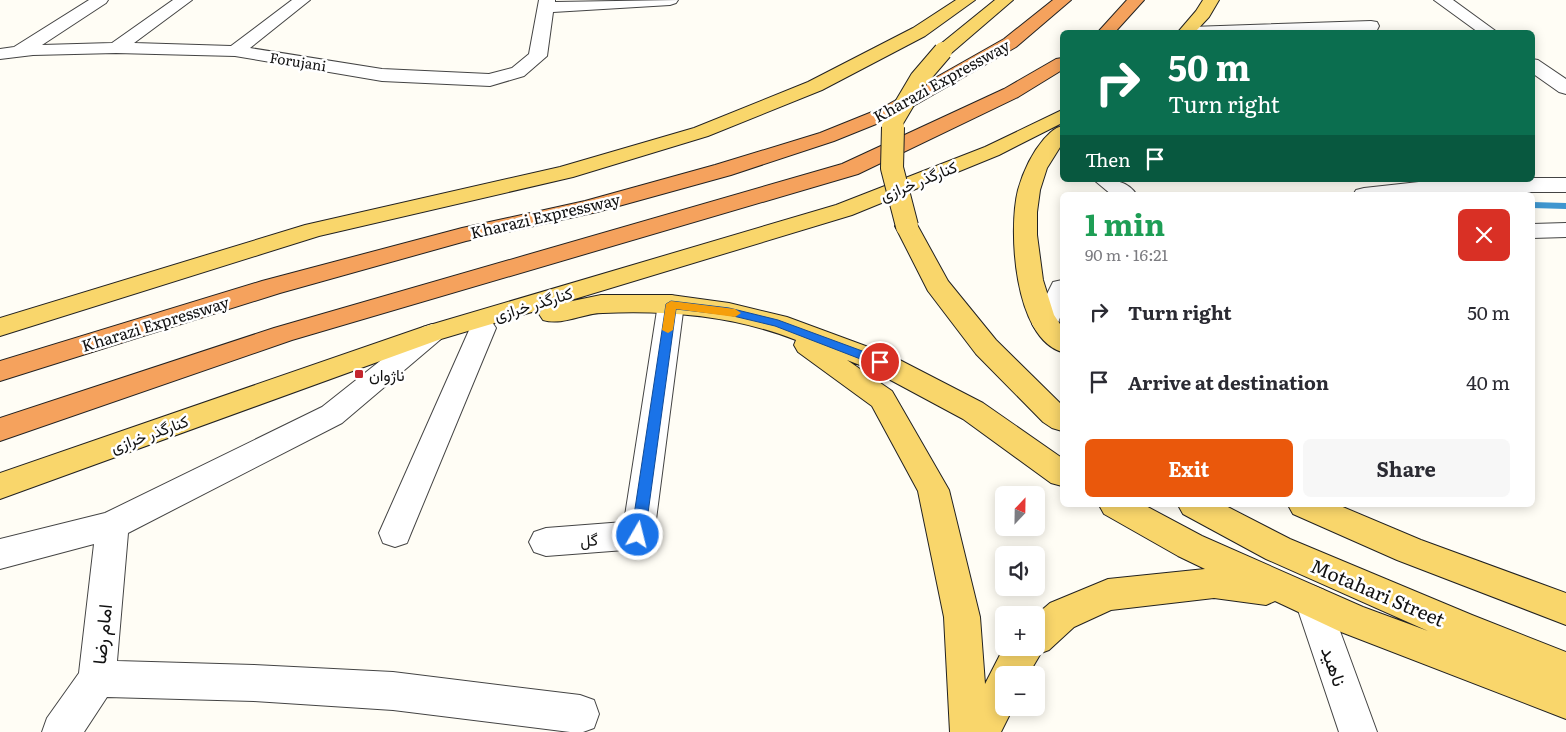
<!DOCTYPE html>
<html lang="en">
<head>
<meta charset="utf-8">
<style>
	:root { --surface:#fff; --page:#f7f7f7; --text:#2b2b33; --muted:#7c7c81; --accent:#ea580c }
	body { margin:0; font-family:Literata,Vazirmatn,serif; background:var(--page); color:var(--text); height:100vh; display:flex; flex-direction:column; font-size:19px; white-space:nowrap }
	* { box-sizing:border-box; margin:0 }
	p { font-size:16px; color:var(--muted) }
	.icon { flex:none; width:28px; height:28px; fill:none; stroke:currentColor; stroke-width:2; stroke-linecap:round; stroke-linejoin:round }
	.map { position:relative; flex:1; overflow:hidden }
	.panel { position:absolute; left:1060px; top:192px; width:475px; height:315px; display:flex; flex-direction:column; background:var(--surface); border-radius:8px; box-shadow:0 2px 12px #0003 }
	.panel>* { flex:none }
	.top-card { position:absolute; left:1060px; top:30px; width:475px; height:152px; border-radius:8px; box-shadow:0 2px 12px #0003; background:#0b6e4f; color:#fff; overflow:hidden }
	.needle { width:32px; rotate:22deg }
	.buttons { position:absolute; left:995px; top:486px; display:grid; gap:10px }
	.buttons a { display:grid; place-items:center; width:50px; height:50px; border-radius:8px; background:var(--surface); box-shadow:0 2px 12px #0003; font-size:25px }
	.pin { position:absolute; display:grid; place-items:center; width:42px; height:42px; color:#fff; margin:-21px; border:2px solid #fff; border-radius:50%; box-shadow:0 1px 5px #0007 }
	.me { position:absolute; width:55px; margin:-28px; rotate:8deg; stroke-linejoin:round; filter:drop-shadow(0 0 4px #0008) }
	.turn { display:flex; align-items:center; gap:18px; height:105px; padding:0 25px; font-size:22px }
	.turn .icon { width:65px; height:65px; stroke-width:2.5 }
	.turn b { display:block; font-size:35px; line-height:42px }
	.then { display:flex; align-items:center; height:48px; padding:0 25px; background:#0003; gap:10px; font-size:19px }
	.round { display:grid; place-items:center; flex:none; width:52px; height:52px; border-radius:8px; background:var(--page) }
	.overview { display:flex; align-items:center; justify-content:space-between; height:85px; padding:0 25px }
	h1 { font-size:30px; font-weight:700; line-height:38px; color:#1e9e55 }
	.primary-button { display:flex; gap:10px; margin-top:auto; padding:10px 25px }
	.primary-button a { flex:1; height:58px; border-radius:8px; background:var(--accent); color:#fff; font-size:20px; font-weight:700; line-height:58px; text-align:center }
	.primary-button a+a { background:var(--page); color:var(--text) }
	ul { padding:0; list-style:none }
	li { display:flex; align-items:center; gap:15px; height:70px; padding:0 25px }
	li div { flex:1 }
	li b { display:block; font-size:19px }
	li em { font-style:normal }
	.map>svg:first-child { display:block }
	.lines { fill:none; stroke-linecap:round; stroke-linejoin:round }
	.stream { fill:#3f96cf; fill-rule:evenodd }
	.minor-casing { stroke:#444; stroke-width:2 }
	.major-casing { stroke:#222; stroke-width:2 }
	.highway-casing { stroke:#222; stroke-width:2 }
	.minor { fill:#fff; fill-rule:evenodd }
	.major { fill:#f9d66b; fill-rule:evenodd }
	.highway { fill:#f5a25d; fill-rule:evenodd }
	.major-bridge-far1-casing { stroke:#222; stroke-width:20; stroke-linecap:butt }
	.major-bridge-casing { stroke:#222; stroke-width:24; stroke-linecap:butt }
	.major-bridge-far1 { stroke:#f9d66b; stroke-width:18 }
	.major-bridge { stroke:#f9d66b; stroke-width:22 }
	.route { fill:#1a73e8; stroke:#114b97 }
	.slow { fill:#f59e0b }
	.poi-dot { fill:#c4262e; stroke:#fff; stroke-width:2 }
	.labels { text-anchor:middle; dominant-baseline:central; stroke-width:5; stroke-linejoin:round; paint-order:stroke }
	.far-street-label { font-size:14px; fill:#111; stroke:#fff }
	.street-label { font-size:16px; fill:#111; stroke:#fff }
	.poi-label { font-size:16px; fill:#111; stroke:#fff; text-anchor:start }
	.near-street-label { font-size:19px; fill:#111; stroke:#fff }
</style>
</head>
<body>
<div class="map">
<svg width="1566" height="732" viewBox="0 0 1566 732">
	<rect width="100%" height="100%" fill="#fffdf5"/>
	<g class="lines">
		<path class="stream" d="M1532 202 1566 203V209L1532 208Z"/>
		<g class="minor-casing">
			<path id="minor" d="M89 0H108L106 3 42 45 112 43 173 0H192L134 43 231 46 292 0H310L250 48 382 69 489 74 512 68 529 54 539 0H555V2L678 0 676 3 670 5 553 12 547 56 524 76 490 86 382 81 235 56 116 53 33 55 0 59V49L14 47Z
				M1434 0H1453L1497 32H1478Z
				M1371 21 1377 22 1379 26 1377 30 1328 32H1182L1185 28 1191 27Z
				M1532 59 1538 60 1566 79V94L1559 92 1532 73Z
				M1532 178H1566V192H1451L1421 195H1353L1356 190 1364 188 1437 180H1532Z
				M1094 180C1112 180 1126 179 1137 195H1112Z
				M1566 223V237L1532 238V224Z
				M1062 280C1064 297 1064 315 1054 330L1045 333 1036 330 1032 324 1053 282Z
				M671 295 680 298 684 304 654 535 650 545 638 549 546 556 534 552 529 542 534 532 546 528 624 522 658 304 662 298Z
				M483 319 492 322 496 328 411 533 407 543 395 547 383 543 379 533 470 328 474 322Z
				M432 324 441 327 445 333 441 339 342 423 128 533 117 661 254 665 393 672 580 695 594 700 599 714 594 728 583 732H570L393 710 254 701 107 697 84 732H42L47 718 79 673 94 544 0 569V539L105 513 322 407 423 327Z
				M1312 585 1324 590 1329 601 1377 732H1339L1295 601 1300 590Z"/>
		</g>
		<g class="major-casing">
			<path id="major" d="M956 0H975L925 36 822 90 708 136 573 177 319 236 0 336V318L305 225 560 167 694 128 808 82 913 28Z
				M995 0H1013L949 55 943 56 937 55 934 51 937 47Z
				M1203 0H1219L1209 17 1195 32H1178L1196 11Z
				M1062 110V123L999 155 852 215 558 304 601 295H671L729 303 787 317 890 355 983 403 1062 458V486L1051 483 963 419 870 369 847 360 892 391 949 490 980 617 985 684 1004 647 1036 648V615L1050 603 1108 579 1205 569 1178 556 1104 514 1099 505H1144L1202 536 1363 607 1428 631 1266 559 1183 514 1178 505H1224L1290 539 1472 615 1566 652V719L1341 632 1275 601 1266 605 1214 598 1111 610 1074 627 1049 650 1041 653 1028 675H1004V708H1013L1001 732H950L944 617 918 491 872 406 798 352 794 345 796 340C735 316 668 310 603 313 583 313 563 326 543 320L539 314 542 309 441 339 0 499V473L423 327 836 205 985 147Z
				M1062 126V144L1047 168 1040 190 1037 212V235L1043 280 1054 315 1062 327V352C1014 338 1008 230 1018 190 1023 172 1032 153 1044 139 1050 133 1054 128 1062 126Z
				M907 219 915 221 948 281 996 340 1062 405V431L1052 428 1043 422 976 354 928 291 895 226 899 221Z
				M1288 505H1338L1421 540 1566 593V625L1397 560 1293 514Z"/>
		</g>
		<g class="highway-casing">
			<path id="highway" d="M1053 0H1071L1016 47 896 116 834 141 731 175 597 212 466 241 280 293 0 381V361L262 281 462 228 585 201 715 165 820 133 882 108 1004 39Z
				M1127 0H1144L1115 32H1098Z
				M1062 58V70L1018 97 858 174 292 340 0 441V418L274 328 842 164 1004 89 1056 59Z"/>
		</g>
		<use href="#minor" class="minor"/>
		<use href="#major" class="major"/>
		<use href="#highway" class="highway"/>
		<g class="major-bridge-far1-casing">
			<path id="major-bridge-far1" d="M893 128V123L919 79 943 51"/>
		</g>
		<g class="major-bridge-casing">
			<path id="major-bridge" d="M893 127 892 168 907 226"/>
		</g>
		<use href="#major-bridge-far1" class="major-bridge-far1"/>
		<use href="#major-bridge" class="major-bridge"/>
	</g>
	<path class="route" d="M671 301 729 308 778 320 884 359 886 362 880 366 876 365 775 326 729 315 676 309 645 535 643 539 638 541 633 539 631 535 666 304Z"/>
	<path class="slow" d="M671 301 735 309 741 313 735 317 676 309 673 330 668 333 662 330 666 304Z"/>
	<rect class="poi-dot" x="354" y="369" width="10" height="10" rx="2.5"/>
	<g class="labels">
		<g class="far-street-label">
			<text transform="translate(298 61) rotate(9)">Forujani</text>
		</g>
		<g class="street-label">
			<text transform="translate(941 80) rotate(-29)">Kharazi Expressway</text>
			<text transform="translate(918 180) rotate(-22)">کنارگذر خرازی</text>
			<text transform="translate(545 215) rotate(-13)">Kharazi Expressway</text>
			<text transform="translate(533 303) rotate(-17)">کنارگذر خرازی</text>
			<text transform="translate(155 323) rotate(-17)">Kharazi Expressway</text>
			<text transform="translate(149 433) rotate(-20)">کنارگذر خرازی</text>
			<text transform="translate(589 539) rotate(-4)">گل</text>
		</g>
		<g class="poi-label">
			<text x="369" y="374">ناژوان</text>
		</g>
		<g class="near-street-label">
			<text transform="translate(1378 592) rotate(23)">Motahari Street</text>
			<text transform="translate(101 634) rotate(-84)">امام رضا</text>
			<text transform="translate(1335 666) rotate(71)">ناهید</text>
		</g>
	</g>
</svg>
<div class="buttons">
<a><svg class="needle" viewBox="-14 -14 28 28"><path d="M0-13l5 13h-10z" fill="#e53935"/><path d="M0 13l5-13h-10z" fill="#7c7c81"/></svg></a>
<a><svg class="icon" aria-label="sound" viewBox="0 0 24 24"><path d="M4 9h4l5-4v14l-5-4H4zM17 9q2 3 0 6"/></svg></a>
<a>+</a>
<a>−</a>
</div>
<div class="pin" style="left:880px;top:362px;background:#d93025"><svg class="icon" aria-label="arrive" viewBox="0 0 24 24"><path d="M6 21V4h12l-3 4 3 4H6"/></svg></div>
<svg class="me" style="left:638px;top:535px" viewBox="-20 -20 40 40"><circle r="17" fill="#1a73e8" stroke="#fff" stroke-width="3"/><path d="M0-11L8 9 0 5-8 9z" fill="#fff"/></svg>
<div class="top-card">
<div class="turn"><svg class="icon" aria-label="right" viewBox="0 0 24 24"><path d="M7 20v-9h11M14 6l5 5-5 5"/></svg><div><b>50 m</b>Turn right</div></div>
<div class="then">Then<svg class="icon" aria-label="arrive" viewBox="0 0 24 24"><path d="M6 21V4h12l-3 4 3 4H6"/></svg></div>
</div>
<section class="panel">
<div class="overview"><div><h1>1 min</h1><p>90 m · 16:21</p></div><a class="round" style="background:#d93025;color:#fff"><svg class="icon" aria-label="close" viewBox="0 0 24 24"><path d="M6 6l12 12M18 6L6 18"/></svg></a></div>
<ul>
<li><svg class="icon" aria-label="right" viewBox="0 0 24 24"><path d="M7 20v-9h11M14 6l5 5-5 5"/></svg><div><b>Turn right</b></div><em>50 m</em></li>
<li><svg class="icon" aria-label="arrive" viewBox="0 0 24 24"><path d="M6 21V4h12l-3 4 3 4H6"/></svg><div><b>Arrive at destination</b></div><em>40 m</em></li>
</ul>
<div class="primary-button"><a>Exit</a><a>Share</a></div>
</section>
</div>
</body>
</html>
